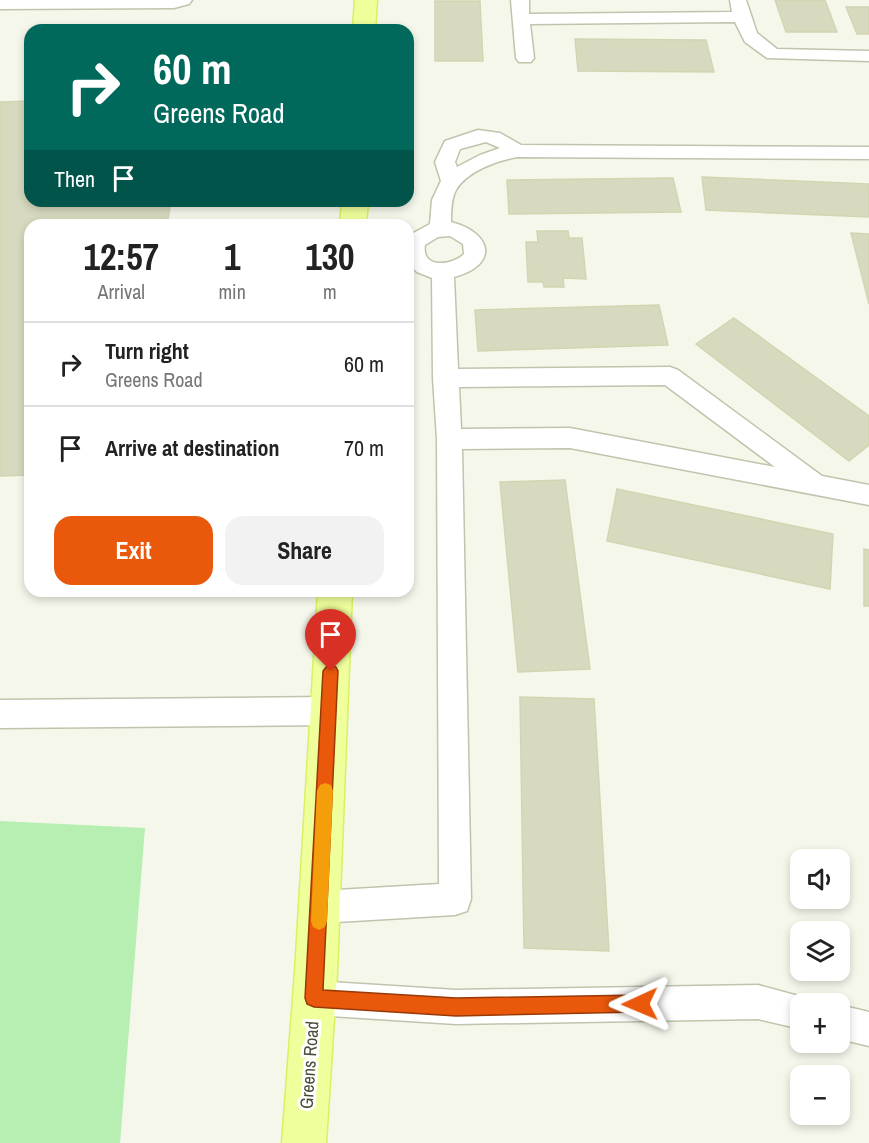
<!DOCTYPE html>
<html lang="en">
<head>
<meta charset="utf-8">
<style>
	:root { --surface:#fff; --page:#f2f2f2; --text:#222; --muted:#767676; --line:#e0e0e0; --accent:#ea580c }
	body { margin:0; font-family:"Archivo Narrow",sans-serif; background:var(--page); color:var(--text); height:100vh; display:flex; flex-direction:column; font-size:22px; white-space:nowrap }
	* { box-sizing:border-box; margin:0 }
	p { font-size:20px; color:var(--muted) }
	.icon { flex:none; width:33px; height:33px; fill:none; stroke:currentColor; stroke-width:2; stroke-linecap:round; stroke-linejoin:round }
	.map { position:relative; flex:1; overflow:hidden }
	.sheet { position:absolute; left:24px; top:219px; width:390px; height:378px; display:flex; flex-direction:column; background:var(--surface); border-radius:18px; box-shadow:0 3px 9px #0003 }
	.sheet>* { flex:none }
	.hud { position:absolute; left:24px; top:24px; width:390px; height:183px; border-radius:18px; box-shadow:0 3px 9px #0003; background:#00695c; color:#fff; overflow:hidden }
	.buttons { position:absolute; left:790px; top:849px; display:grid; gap:12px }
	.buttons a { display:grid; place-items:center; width:60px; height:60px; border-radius:12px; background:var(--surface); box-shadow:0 3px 9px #0003; font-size:30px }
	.pin { position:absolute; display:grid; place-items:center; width:51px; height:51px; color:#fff; margin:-62px -26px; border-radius:50% 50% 50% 0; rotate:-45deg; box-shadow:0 0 6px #0007 }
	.pin .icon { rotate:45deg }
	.me { position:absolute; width:66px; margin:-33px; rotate:269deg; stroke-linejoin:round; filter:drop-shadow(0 0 4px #0008) }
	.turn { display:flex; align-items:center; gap:21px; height:126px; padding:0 30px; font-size:27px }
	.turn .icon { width:78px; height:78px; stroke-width:2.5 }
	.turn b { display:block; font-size:42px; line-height:51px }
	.then { display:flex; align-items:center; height:57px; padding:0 30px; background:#0003; gap:12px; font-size:22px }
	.eta { display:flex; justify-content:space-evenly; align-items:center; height:102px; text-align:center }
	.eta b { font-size:36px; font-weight:700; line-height:42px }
	.primary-button { display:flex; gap:12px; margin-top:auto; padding:12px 30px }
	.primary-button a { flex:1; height:69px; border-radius:18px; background:var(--accent); color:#fff; font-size:24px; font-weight:700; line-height:69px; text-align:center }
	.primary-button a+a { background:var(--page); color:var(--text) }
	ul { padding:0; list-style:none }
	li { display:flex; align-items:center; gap:18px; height:84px; padding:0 30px; border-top:2px solid var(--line) }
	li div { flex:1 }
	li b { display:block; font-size:22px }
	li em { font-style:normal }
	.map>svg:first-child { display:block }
	.green { fill:#b7eeb1 }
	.building { fill:#d8dabf; stroke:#d3d5b1; stroke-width:1.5 }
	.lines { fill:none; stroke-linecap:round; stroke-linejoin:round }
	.minor-casing { stroke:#c1c4ac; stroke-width:3 }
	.major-casing { stroke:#daf060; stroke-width:3 }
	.minor { fill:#fff; fill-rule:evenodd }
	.major { fill:#efff9c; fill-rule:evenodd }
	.route { fill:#ea580c; stroke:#983908; stroke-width:1.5 }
	.slow { fill:#f59e0b }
	.labels { text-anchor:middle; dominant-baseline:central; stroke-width:6; stroke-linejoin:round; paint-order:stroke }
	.street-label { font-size:18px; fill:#4b4c37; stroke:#fff }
</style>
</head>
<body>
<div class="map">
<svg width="869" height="1143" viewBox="0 0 869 1143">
	<rect width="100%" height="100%" fill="#f5f7eb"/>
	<path class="green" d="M0 821 145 828 120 1143H0Z"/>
	<path class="building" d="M775 0H825L837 32H786Z
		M435 1H480L483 61H435Z
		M846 7H869V34H857Z
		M575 39 706 40 714 72 578 71Z
		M30 101V201H171L167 225H30V475L0 476V102Z
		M702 177 869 184V217L706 210Z
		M673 178 681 212 509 214 507 180Z
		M537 231H568L569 238H582L586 279 563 278 564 287H544L543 282H528L526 242H538Z
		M851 233 869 234V304Z
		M659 305 668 345 478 351 475 310Z
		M734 318 869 416V445L849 461 696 344Z
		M565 480 590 669 518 672 500 482Z
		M617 489 833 534 830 589 607 541Z
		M864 549 869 550V606H864Z
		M520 697 594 699 609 951 524 948Z"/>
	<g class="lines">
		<g class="minor-casing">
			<path id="minor" d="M0 0H192L189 4 174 8 0 9Z
				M511 0H529V14L732 12 730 0H746L757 33 777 49 869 51V61L767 58 745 42 735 22 530 24 534 58 531 62H519L516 58Z
				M478 130 500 133 521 145 869 147V159L517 157C497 161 467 171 456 190 451 199 451 212 451 222 493 233 499 265 454 277L458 369 670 367 678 370 822 476 869 485V505L570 448 462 449 471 899 467 911 455 915 320 923 308 919 304 907 308 895 320 891 439 884 437 439 433 378 432 278 417 272 408 263V236L430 224 432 200 441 181 435 162 445 141ZM486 142 500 148 480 155 457 167 455 162 460 149ZM450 236 463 244 464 254C452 266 421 269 425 245L438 237ZM665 385 775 467 570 428 461 429 459 387Z
				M329 697 339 701 344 711 339 721 329 725 0 728V700Z
				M314 981 456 990 758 985 813 1000 815 1004H801V1029L758 1019 456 1024 314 1015 302 1010 297 998 302 986Z
				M840 1005 869 1012V1046L840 1039Z"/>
		</g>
		<g class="major-casing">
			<path id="major" d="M355 0H377L375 30H353Z
				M342 201H368L366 225H340Z
				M318 591H352L337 972 326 1143H282L295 972Z"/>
		</g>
		<use href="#minor" class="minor"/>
		<use href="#major" class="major"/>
	</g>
	<path class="route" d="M331 665 336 667 338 671 323 990 456 998 640 995 646 998 649 1004 646 1010 640 1012 456 1016 314 1007 307 1004 305 998 323 671 326 667Z"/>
	<path class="slow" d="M325 783 331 785 333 791 327 921 325 927 319 930 313 927 311 921 317 791 320 785Z"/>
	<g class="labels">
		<g class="street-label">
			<text transform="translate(309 1065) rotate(-86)">Greens Road</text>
		</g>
	</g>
</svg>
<div class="buttons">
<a><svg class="icon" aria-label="sound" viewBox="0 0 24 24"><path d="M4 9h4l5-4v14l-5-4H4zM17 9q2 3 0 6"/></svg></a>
<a><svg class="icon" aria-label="layers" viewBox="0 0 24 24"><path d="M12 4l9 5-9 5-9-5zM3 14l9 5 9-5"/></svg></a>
<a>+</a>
<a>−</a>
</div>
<div class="pin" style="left:331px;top:671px;background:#d93025"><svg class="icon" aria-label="arrive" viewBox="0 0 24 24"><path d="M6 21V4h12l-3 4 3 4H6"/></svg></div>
<svg class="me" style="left:640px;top:1004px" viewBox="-20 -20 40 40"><path d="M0-17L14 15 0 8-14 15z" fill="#ea580c" stroke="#fff" stroke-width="4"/></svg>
<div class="hud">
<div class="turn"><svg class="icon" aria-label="right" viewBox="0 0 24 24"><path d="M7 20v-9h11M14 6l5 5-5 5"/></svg><div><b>60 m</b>Greens Road</div></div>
<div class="then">Then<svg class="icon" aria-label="arrive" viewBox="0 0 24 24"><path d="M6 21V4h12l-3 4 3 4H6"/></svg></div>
</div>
<section class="sheet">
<div class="eta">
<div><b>12:57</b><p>Arrival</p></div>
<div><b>1</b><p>min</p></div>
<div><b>130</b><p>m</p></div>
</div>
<ul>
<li><svg class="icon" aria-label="right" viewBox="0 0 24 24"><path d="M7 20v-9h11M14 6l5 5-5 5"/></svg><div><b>Turn right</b><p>Greens Road</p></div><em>60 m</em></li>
<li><svg class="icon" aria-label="arrive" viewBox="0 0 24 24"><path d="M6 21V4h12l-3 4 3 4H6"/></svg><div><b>Arrive at destination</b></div><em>70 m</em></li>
</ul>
<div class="primary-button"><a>Exit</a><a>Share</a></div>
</section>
</div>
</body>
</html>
